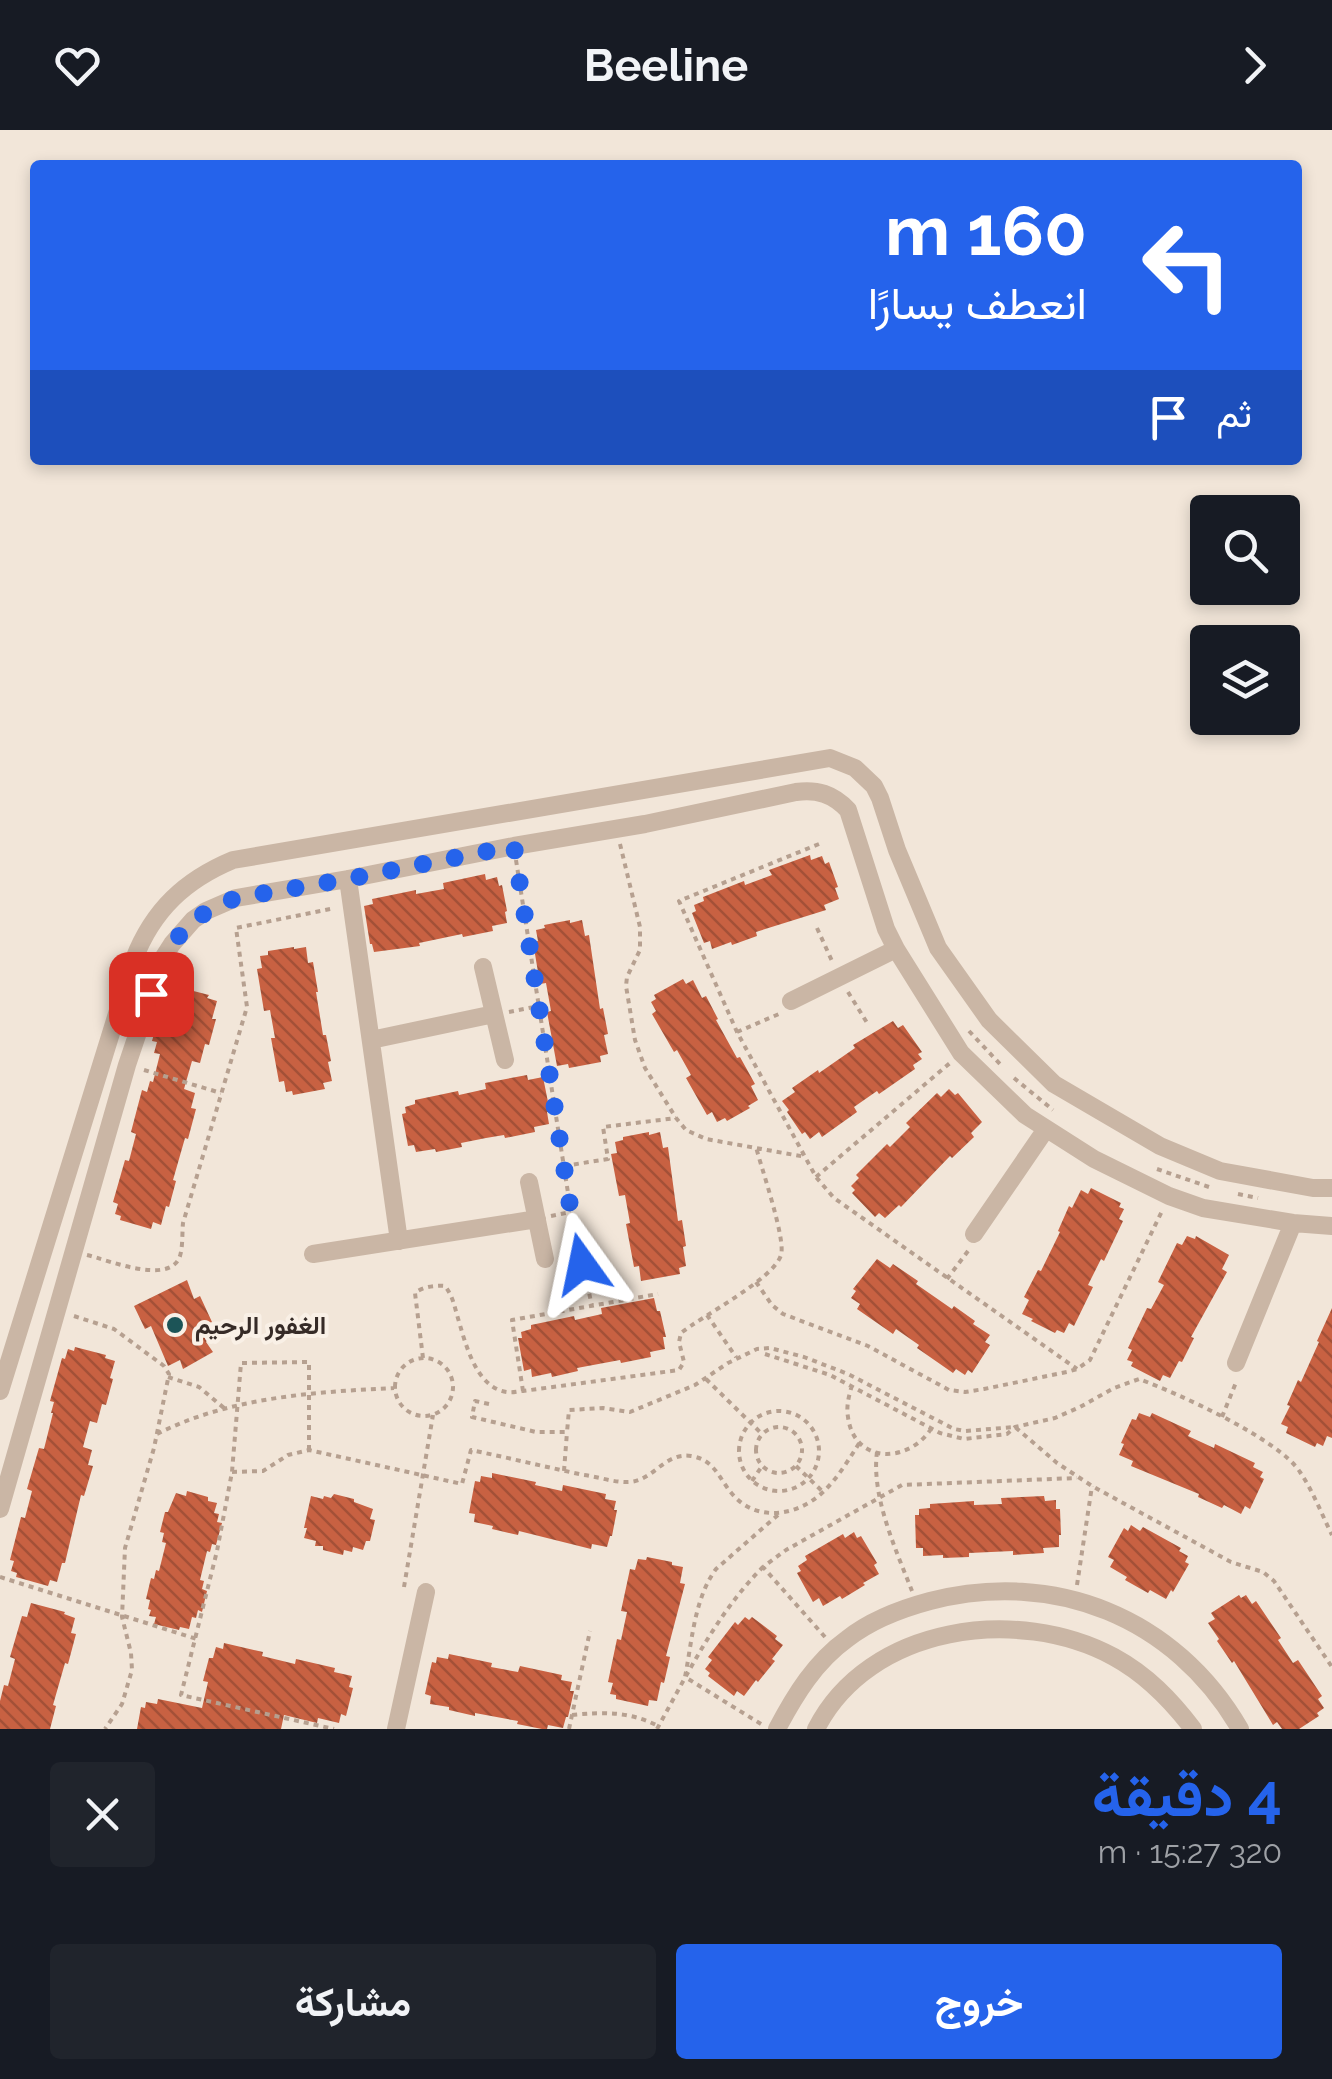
<!DOCTYPE html>
<html lang="ar">
<head>
<meta charset="utf-8">
<style>
	:root { --surface:#171b24; --page:#20242c; --text:#f1f3f6; --muted:#9ea1a6; --accent:#2563eb }
	body { margin:0; font-family:Raleway,Vazirmatn,sans-serif; background:var(--page); color:var(--text); direction:rtl; height:100vh; display:flex; flex-direction:column; font-size:38px; white-space:nowrap }
	* { box-sizing:border-box; margin:0 }
	p { font-size:32px; color:var(--muted) }
	.icon { flex:none; width:55px; height:55px; fill:none; stroke:currentColor; stroke-width:2; stroke-linecap:round; stroke-linejoin:round }
	.map { position:relative; height:1599px; overflow:hidden; direction:ltr }
	.panel { display:flex; flex-direction:column; background:var(--surface); flex:1 }
	.panel>* { flex:none }
	.guide { position:absolute; left:30px; top:30px; width:1272px; height:305px; border-radius:10px; box-shadow:0 5px 15px #0003; direction:rtl; background:#2563eb; color:#fff; overflow:hidden }
	.tools { position:absolute; left:1190px; top:365px; display:grid; gap:20px }
	.tools a { display:grid; place-items:center; width:110px; height:110px; border-radius:10px; background:var(--surface); box-shadow:0 5px 15px #0003; font-size:50px }
	.pin { position:absolute; display:grid; place-items:center; width:85px; height:85px; color:#fff; margin:-42px; border-radius:20px; box-shadow:0 5px 15px #0006 }
	.me { position:absolute; width:110px; margin:-55px; rotate:348deg; stroke-linejoin:round; filter:drop-shadow(0 0 8px #0008) }
	.turn { display:flex; align-items:center; gap:35px; height:210px; padding:0 50px; font-size:45px }
	.turn .icon { width:130px; height:130px; stroke-width:2.5 }
	.turn b { display:block; font-size:70px; line-height:85px }
	.then { display:flex; align-items:center; height:95px; padding:0 50px; background:#0003; gap:20px; font-size:38px }
	.round { display:grid; place-items:center; flex:none; width:105px; height:105px; border-radius:10px; background:var(--page) }
	.headline { display:flex; align-items:center; justify-content:space-between; height:170px; padding:0 50px }
	h1 { font-size:60px; font-weight:700; line-height:75px; color:var(--accent) }
	.cta { display:flex; gap:20px; margin-top:auto; padding:20px 50px }
	.cta a { flex:1; height:115px; border-radius:10px; background:var(--accent); color:#fff; font-size:40px; font-weight:700; line-height:115px; text-align:center }
	.cta a+a { background:var(--page); color:var(--text) }
	header { display:flex; justify-content:space-between; align-items:center; height:130px; padding:0 50px; background:var(--surface); font-size:45px; font-weight:700 }
	.map>svg:first-child { display:block }
	.building { fill:url(#building-back-hatch) }
	.lines { fill:none; stroke-linecap:round; stroke-linejoin:round }
	.path { stroke:#b6a090; stroke-width:4; stroke-dasharray:5 5; stroke-linecap:butt }
	.minor { stroke:#cab6a5; stroke-width:18 }
	.route { stroke:#2563eb; stroke-width:18; stroke-dasharray:0 32.4 }
	.poi-dot { fill:#1c5457; stroke:#f9f0e6; stroke-width:4 }
	.labels { text-anchor:middle; dominant-baseline:central; stroke-width:8; stroke-linejoin:round; paint-order:stroke }
	.poi-label { font-size:25px; font-weight:bold; fill:#362b27; stroke:#f9f0e6; text-anchor:start }
</style>
</head>
<body>
<header><svg class="icon" aria-label="forward" viewBox="0 0 24 24"><path d="M9 5l7 7-7 7"/></svg>Beeline<svg class="icon" aria-label="heart" viewBox="0 0 24 24"><path d="M12 20l-8-8c-3-5 5-10 8-4 3-6 11-1 8 4z"/></svg></header>
<div class="map">
<svg width="1332" height="1599" viewBox="0 0 1332 1599">
	<defs>
		<pattern id="building-back-hatch" width="6" height="6" patternUnits="userSpaceOnUse" patternTransform="scale(2.5)"><rect width="6" height="6" fill="#c86142"/><path d="M-1 5l2 2M0 0l6 6M5-1l2 2" fill="none" stroke="#a35037"/></pattern>
	</defs>
	<rect width="100%" height="100%" fill="#f2e6d9"/>
	<path class="building" d="M810 725 811 730 822 726 825 734 829 732 838 757 835 758 839 769 824 775 826 780 756 802 757 806 732 815 731 812 712 819 710 811 704 813 692 783 696 781 694 775 704 771 703 767 744 751 745 755 772 745 769 740Z
		M485 744 486 750 497 747 499 756 502 755 507 781 505 782 507 793 492 796 493 801 463 807 462 804 419 813 420 816 374 822 372 814H370L364 776 373 774 372 769 416 760V764L444 759 443 753Z
		M570 790V793L582 790 585 806 589 805 600 879 603 878 608 904 604 905 608 924 600 926 601 932 569 938 568 934 557 936 547 882 551 881 546 853 540 854 533 812 538 811 536 800 545 798 544 795Z
		M294 817V819L306 817 308 833 313 832 318 862H316L323 905H326L331 931 328 932 332 951 323 953 325 959 293 965 292 961 286 962 284 951 279 952 271 908H275L270 880 264 881 257 839 262 838 260 826 268 825V821Z
		M683 849 686 854 693 850 702 868 706 866 718 889 716 890 737 928 740 927 755 954 751 956 758 970 748 976 750 978 727 991 725 988 717 992 712 982 707 985 686 948 691 945 677 920 674 922 652 884 656 881 651 872 656 869 654 865Z
		M178 857 209 865 207 868 217 871 212 889H216L209 915 205 914 200 933 192 931 184 959 195 963 191 978 196 979 188 1009 185 1008 173 1050 176 1051 169 1077 166 1076 161 1095 153 1092 151 1099 120 1090 121 1086 115 1084 118 1074 113 1072 125 1030 129 1031 136 1004 131 1002 142 960 147 962 150 951 153 952 160 924 154 923 157 912 152 911 164 868 168 869 171 859 177 861Z
		M893 891 898 898 903 895 922 922 918 924 922 929 913 935 915 939 879 964 877 961 854 977 857 982 822 1007 819 1002 810 1009 805 1002 802 1004 787 982 789 980 782 971 795 962 792 958 818 940 819 943 855 918 853 915Z
		M527 945 528 950 543 947 550 982H547L549 994 534 997 535 1002 505 1008 504 1005 486 1008 461 1013 462 1017 436 1022 435 1019 416 1022 414 1015 408 1016 402 984 406 983 405 977 415 974V970L458 961 459 965 486 959 485 953Z
		M949 959 955 965 958 963 982 992 971 1003 974 1007 952 1028 950 1026 901 1077 899 1075 885 1088 879 1083 875 1087 852 1063 855 1060 851 1056 859 1048 856 1045 887 1014 890 1017 910 997 906 993 937 963 941 967Z
		M649 1002V1005L660 1002 663 1018 668 1017 678 1091 682 1090 686 1116 683 1117 686 1136 679 1138 680 1144 641 1151 639 1136 634 1137 626 1094 630 1093 625 1065 619 1066 611 1024 617 1023 615 1012 623 1010V1007Z
		M1091 1058 1121 1073 1119 1077 1124 1079 1119 1089 1123 1091 1104 1131 1101 1129 1088 1155 1093 1157 1074 1196 1069 1193 1064 1203 1057 1200 1055 1203 1031 1191 1033 1189 1022 1184 1029 1170 1024 1167 1038 1140 1041 1141 1060 1102 1058 1101 1069 1076 1072 1078 1081 1060 1088 1064Z
		M1187 1106 1195 1109 1196 1106 1229 1125 1222 1139 1227 1142 1191 1207 1194 1208 1182 1232 1179 1231 1170 1248 1163 1245 1160 1251 1131 1236 1133 1232 1127 1230 1132 1220 1128 1218 1147 1178 1151 1179 1164 1155 1158 1152 1177 1113 1182 1115Z
		M877 1129 890 1138 893 1134 918 1151 916 1154 952 1179 954 1176 975 1191 973 1194 990 1205 985 1212 990 1215 972 1243 968 1240 965 1245 956 1239 953 1243 917 1218 919 1215 896 1199 893 1204 857 1179 860 1174 851 1168 856 1161 853 1159Z
		M187 1150 194 1169 200 1166 212 1192 206 1194 211 1204 206 1212 213 1222 183 1239 180 1230 168 1236 151 1196 145 1199 134 1176Z
		M654 1168 657 1181H660L666 1207H663L665 1219 650 1222 651 1227 621 1233 620 1230 577 1238 578 1241 552 1247 551 1243 532 1247 531 1239 524 1241 518 1208H522L521 1202 531 1199V1195L574 1186 575 1190 602 1184 601 1178Z
		M1332 1178V1308L1327 1306 1323 1316 1317 1313 1315 1317 1286 1303 1288 1297 1281 1294 1290 1276 1287 1275 1298 1250 1301 1252 1319 1212 1317 1211Z
		M75 1217 106 1225 105 1228 115 1231 110 1248 113 1249 106 1275 102 1274 97 1293 90 1291 83 1317 92 1320 88 1335 93 1336 84 1366 81 1365 65 1433H62L57 1452 50 1450 48 1456 16 1447 17 1443 11 1441 14 1431 10 1430 21 1387 25 1388 32 1361 27 1359 39 1318 44 1319 53 1283H51L54 1272 50 1271 62 1228 65 1229 68 1219 74 1221Z
		M1139 1283 1150 1287 1152 1283 1191 1301 1188 1306 1214 1318 1215 1314 1255 1333 1253 1337 1263 1342 1260 1347 1264 1349 1250 1379 1245 1376 1241 1384 1224 1375 1222 1378 1198 1367 1199 1364 1131 1336 1133 1331 1119 1325 1124 1314 1121 1313 1132 1289 1136 1290Z
		M492 1343 536 1352 535 1355 562 1361 563 1355 606 1364 605 1369 616 1371 614 1380H617L612 1406H610L607 1417 592 1414 591 1419 519 1401 518 1405 492 1399 493 1396 474 1392 475 1384 469 1383 475 1351 480 1352 481 1346 492 1348Z
		M187 1361 208 1367V1371L217 1373 214 1383 219 1384 217 1392 222 1393 216 1415 212 1414 210 1422 207 1421 200 1450 204 1451 202 1459 207 1461 202 1482 198 1480 196 1488 192 1487 189 1499 180 1497 179 1500 154 1494 156 1487 149 1486 151 1480 148 1479 150 1470 146 1469 151 1448 154 1449 156 1440 159 1441 166 1413 162 1412 164 1403 160 1402 165 1382H168L176 1363 186 1366Z
		M334 1364 354 1369V1372L373 1379 370 1389 375 1390 370 1411H366L363 1420 353 1417 352 1422 344 1420 343 1425 323 1420V1416H315L316 1411 304 1408 307 1398H304L311 1366 323 1369 324 1366 331 1368Z
		M1044 1366 1045 1371 1056 1370V1379H1060L1061 1405H1059V1417L1043 1418 1044 1423 1013 1425V1421L969 1423V1427L943 1428V1425L923 1426V1418H916L915 1385H919V1379L930 1378V1374L974 1371V1375L1002 1374 1001 1368Z
		M1131 1395 1140 1401 1143 1397 1181 1418 1179 1421 1188 1426 1185 1432 1189 1434 1173 1462 1171 1460 1166 1469 1150 1460 1148 1463 1125 1450 1127 1447 1110 1437 1114 1430 1108 1427 1124 1398 1128 1401Z
		M854 1402 857 1408 861 1406 877 1433 874 1435 879 1444 863 1453 865 1455 842 1469 840 1466 823 1476 819 1468 813 1472 797 1443 801 1441 798 1436 807 1430 805 1426 843 1404 845 1408Z
		M647 1427 672 1432V1435L683 1437 680 1453 685 1454 666 1526 670 1527 664 1553 661 1552 657 1571 649 1570 648 1576 616 1569V1565L610 1564 613 1553 608 1552 617 1509 621 1510 627 1482 621 1481 630 1439 635 1440 638 1429 646 1430Z
		M1239 1465 1241 1468 1246 1465 1252 1474 1256 1471 1281 1508 1278 1510 1293 1533 1298 1530 1322 1566 1318 1569 1324 1578 1317 1583 1319 1586 1299 1599H1282L1277 1592 1273 1595 1234 1531 1232 1533 1217 1511 1219 1509 1208 1493 1215 1489 1211 1483Z
		M31 1473 65 1482 64 1484 75 1488 71 1503 76 1504 68 1534 65 1533 53 1575 56 1576 50 1599H0V1571L4 1555 8 1556 15 1529 10 1527 22 1486 27 1487Z
		M745 1487 749 1490 752 1487 777 1506 775 1509 783 1515 772 1529 775 1531 758 1552 756 1550 744 1566 737 1561 734 1566 708 1546 710 1543 705 1539 712 1530 708 1527 735 1492 738 1495Z
		M224 1513 263 1522 262 1526 295 1534 296 1529 335 1538 334 1542 352 1546 349 1557 353 1558 346 1586 341 1584 339 1593 318 1588 317 1593 284 1585 281 1599H137L141 1577 145 1578 146 1572 157 1574 158 1569 202 1578 208 1552 203 1551 209 1528H213L216 1517 223 1519Z
		M449 1524 492 1533 491 1537 518 1542 520 1536 562 1545 561 1550 572 1552 570 1561H574L568 1587H566L563 1598 548 1595 547 1599H542L517 1594 518 1591 475 1583V1586L449 1580V1577L430 1574 431 1566 425 1564 432 1532 436 1533 437 1527 448 1529Z"/>
	<g class="lines">
		<path class="path" d="M620 714 640 797V820L627 847 626 856 635 910 645 938 676 988 686 1000 706 1009 806 1027
			M819 714 679 771 737 902 816 1047 834 1068 1077 1239
			M516 730 571 1082 592 1176
			M817 798 832 831
			M848 862 869 896
			M509 882 539 876
			M969 901 1000 934
			M737 902 779 884
			M144 940 221 963
			M1014 948 1053 980
			M564 1036 608 1029 603 997 676 988
			M1157 1039 1209 1057
			M816 1047 950 933
			M1238 1064 1258 1068
			M551 1086 571 1082
			M87 1125C108 1130 170 1156 180 1126 183 1116 182 1103 183 1093L247 877 236 798 335 778
			M947 1149 968 1121
			M756 1152 772 1175 783 1184 868 1216 949 1260 965 1262 984 1259 1067 1242 1077 1239 1090 1230 1163 1079
			M707 1185 736 1227
			M74 1186 114 1199 164 1236 169 1244 154 1318 125 1418 122 1487 131 1523 132 1540 122 1574 105 1599
			M765 1224 830 1245 940 1303 964 1309 1007 1304 1015 1297 1055 1288 1080 1277 1114 1258 1139 1249C1177 1263 1279 1309 1300 1342 1313 1361 1322 1385 1332 1405
			M395 1257a29 29 0 1 1 58 0a29 29 0 1 1-58 0Z
			M423 1228 415 1163C422 1157 435 1155 445 1156 452 1165 454 1174 457 1185 465 1211 475 1258 507 1262 513 1263 518 1261 523 1261L679 1240 684 1232 679 1212 681 1203C702 1186 774 1149 781 1125 786 1109 761 1037 756 1017
			M168 1247 199 1257 224 1278
			M706 1249 762 1304
			M852 1255C849 1266 846 1276 848 1287 854 1334 908 1334 931 1299
			M523 1261 512 1190 658 1164
			M489 1274 475 1271 472 1287 536 1302H567L569 1280 603 1278 630 1282 695 1255 728 1233 757 1219 770 1218 804 1227 848 1244 954 1299 965 1301 1015 1297 1057 1333 1092 1356 1231 1432 1263 1442 1274 1451 1332 1537
			M739 1321a40 40 0 1 1 80 0a40 40 0 1 1-80 0Z
			M1222 1287 1237 1250
			M756 1320a23 23 0 1 1 46 0a23 23 0 1 1-46 0Z
			M157 1304C230 1267 314 1262 394 1258
			M309 1320V1232L241 1233 232 1342 217 1421 181 1565 334 1599
			M877 1322C871 1366 896 1420 912 1461
			M796 1336 823 1362
			M564 1341 567 1302
			M232 1342 263 1341 288 1325 309 1320 462 1354 471 1320C509 1328 546 1337 584 1345 599 1347 615 1353 630 1352 654 1350 665 1322 691 1326 716 1330 719 1350 734 1366 759 1393 799 1385 823 1362 838 1348 849 1329 860 1312
			M752 1351 762 1336
			M0 1447 197 1509
			M1077 1455 1092 1356
			M404 1457 433 1285
			M825 1507 763 1437 786 1420 902 1355 1077 1348
			M572 1585C604 1582 629 1581 658 1596
			M761 1594 685 1547C692 1512 694 1469 716 1439L779 1384
			M569 1599 590 1501
			M657 1599C688 1543 717 1483 763 1437"/>
		<path class="minor" d="M348 749 399 1111
			M483 837 505 930
			M791 871 896 819
			M371 910 494 884
			M529 1052 545 1129
			M974 1104 1046 999
			M313 1124 537 1089
			M1236 1233 1293 1093
			M0 1261 134 829C153 780 185 750 233 730L830 628 855 638 874 656 880 668 897 720 938 818 989 890 1054 954 1160 1016 1220 1041 1313 1058H1332
			M0 1379 127 935 163 828 172 814 193 790 206 781 236 768 348 749 514 716 645 694 796 662C817 659 833 664 848 680L886 799 896 819 961 923 1025 985 1094 1029 1169 1066 1203 1078 1293 1093 1332 1096
			M396 1599 426 1462
			M777 1599C795 1565 815 1532 847 1509 871 1490 900 1479 930 1471 1054 1439 1175 1487 1240 1599
			M816 1599C869 1495 1018 1475 1114 1527 1147 1545 1171 1570 1193 1599"/>
	</g>
	<g class="lines">
		<path class="route" d="M151 864C168 813 184 788 236 768L348 749 514 716 571 1082 582 1134"/>
	</g>
	<circle class="poi-dot" cx="175" cy="1195" r="10"/>
	<g class="labels">
		<g class="poi-label">
			<text x="195" y="1195">الغفور الرحيم</text>
		</g>
	</g>
</svg>
<div class="tools">
<a><svg class="icon" aria-label="search" viewBox="0 0 24 24"><circle cx="10" cy="10" r="6"/><path d="M15 15l6 6"/></svg></a>
<a><svg class="icon" aria-label="layers" viewBox="0 0 24 24"><path d="M12 4l9 5-9 5-9-5zM3 14l9 5 9-5"/></svg></a>
</div>
<div class="pin" style="left:151px;top:864px;background:#d93025"><svg class="icon" aria-label="arrive" viewBox="0 0 24 24"><path d="M6 21V4h12l-3 4 3 4H6"/></svg></div>
<svg class="me" style="left:582px;top:1134px" viewBox="-20 -20 40 40"><path d="M0-17L14 15 0 8-14 15z" fill="#2563eb" stroke="#fff" stroke-width="4"/></svg>
<div class="guide">
<div class="turn"><svg class="icon" aria-label="left" viewBox="0 0 24 24"><path d="M17 20v-9H6M10 6l-5 5 5 5"/></svg><div><b>160 m</b>انعطف يسارًا</div></div>
<div class="then">ثم<svg class="icon" aria-label="arrive" viewBox="0 0 24 24"><path d="M6 21V4h12l-3 4 3 4H6"/></svg></div>
</div>
</div>
<section class="panel">
<div class="headline"><div><h1>4 دقيقة</h1><p>320 m · 15:27</p></div><a class="round"><svg class="icon" aria-label="close" viewBox="0 0 24 24"><path d="M6 6l12 12M18 6L6 18"/></svg></a></div>
<div class="cta"><a>خروج</a><a>مشاركة</a></div>
</section>
</body>
</html>
